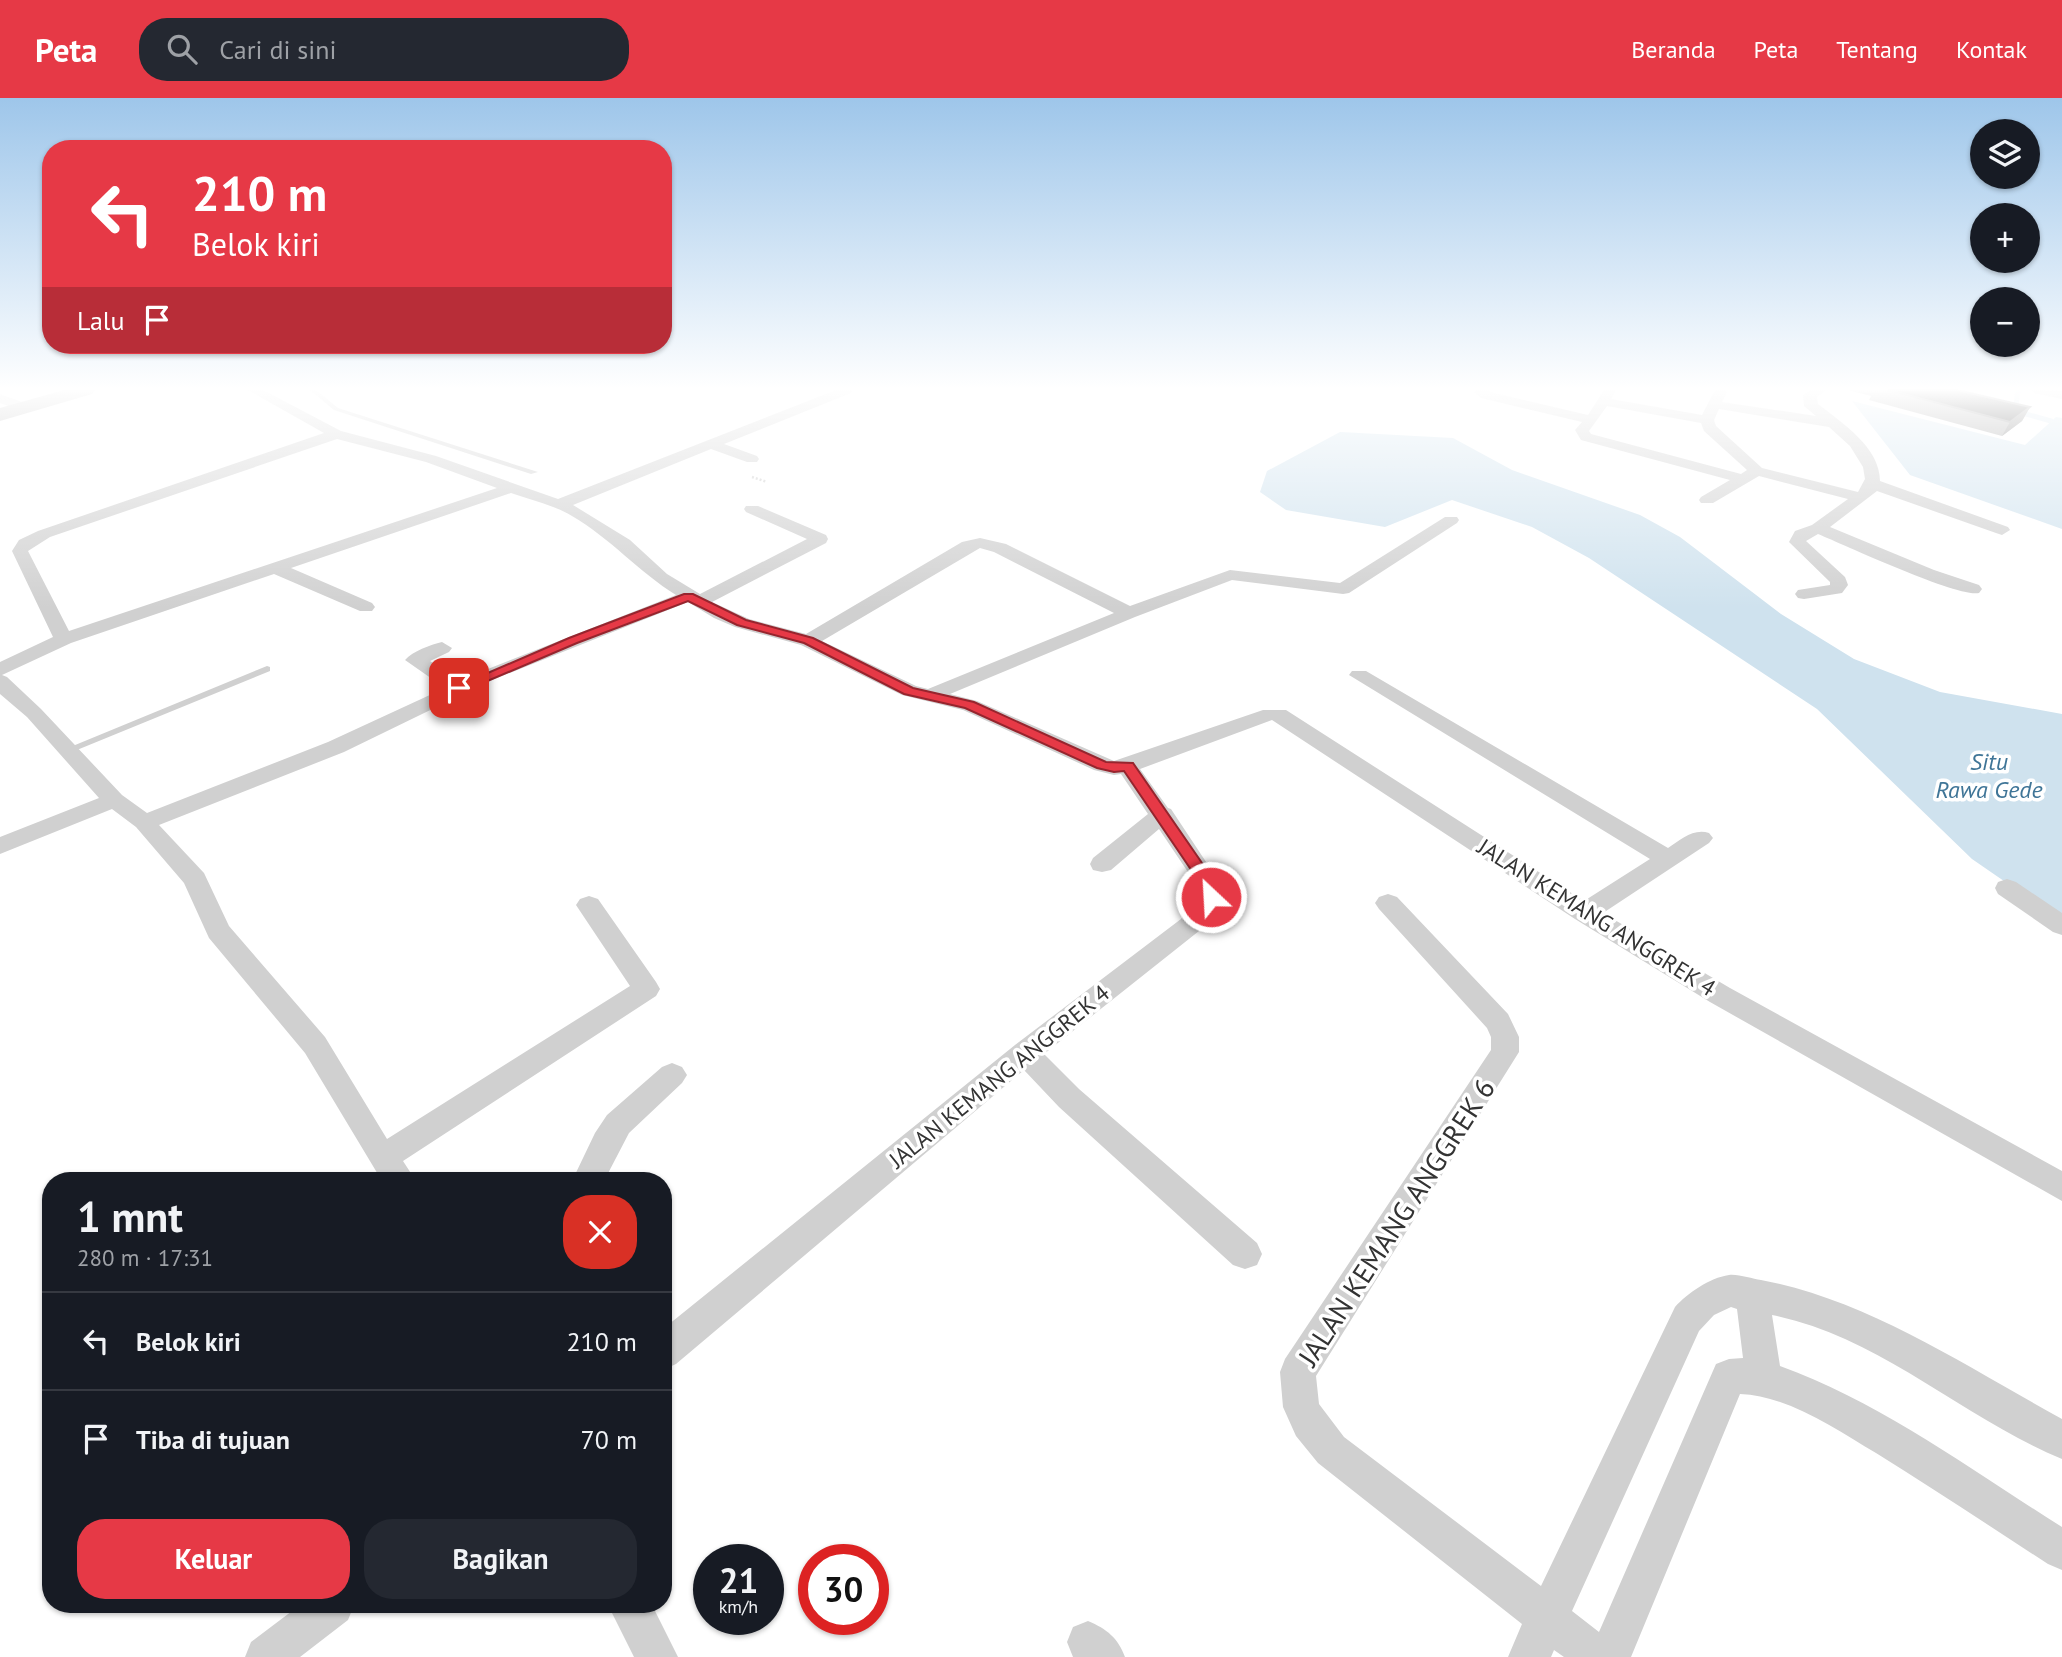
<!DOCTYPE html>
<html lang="id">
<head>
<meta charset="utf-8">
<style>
	:root { --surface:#171b24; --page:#242831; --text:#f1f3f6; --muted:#9ea1a6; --line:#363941; --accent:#e63946 }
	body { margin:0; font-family:"PT Sans",sans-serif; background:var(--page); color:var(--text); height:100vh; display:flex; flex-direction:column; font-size:26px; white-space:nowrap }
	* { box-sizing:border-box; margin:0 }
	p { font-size:23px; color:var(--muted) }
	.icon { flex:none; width:38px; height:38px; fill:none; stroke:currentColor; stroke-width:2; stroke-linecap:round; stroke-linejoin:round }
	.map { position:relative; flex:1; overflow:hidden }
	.panel { position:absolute; left:42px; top:1074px; width:630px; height:441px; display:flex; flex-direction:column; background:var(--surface); border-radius:28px; box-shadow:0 2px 5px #0004 }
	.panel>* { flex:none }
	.guide { position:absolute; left:42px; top:42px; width:630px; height:214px; border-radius:28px; box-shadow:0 2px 5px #0004; background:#e63946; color:#fff; overflow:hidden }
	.fabs { position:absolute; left:1970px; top:21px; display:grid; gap:14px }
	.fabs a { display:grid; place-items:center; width:70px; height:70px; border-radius:50%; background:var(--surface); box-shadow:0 2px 5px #0004; font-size:35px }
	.speed { position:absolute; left:693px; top:1446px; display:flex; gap:14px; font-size:35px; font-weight:700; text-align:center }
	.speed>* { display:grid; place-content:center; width:91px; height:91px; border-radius:50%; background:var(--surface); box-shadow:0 2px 5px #0004; line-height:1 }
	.speed small { font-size:18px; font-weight:400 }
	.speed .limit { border:10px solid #d22; background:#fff; color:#111 }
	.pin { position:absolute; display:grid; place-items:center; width:60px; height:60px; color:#fff; margin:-30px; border-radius:14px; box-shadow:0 4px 10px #0006 }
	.me { position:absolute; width:77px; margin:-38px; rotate:335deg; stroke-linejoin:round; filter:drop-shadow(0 0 5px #0008) }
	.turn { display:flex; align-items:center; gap:24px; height:147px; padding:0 35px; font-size:32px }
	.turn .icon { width:91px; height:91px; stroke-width:2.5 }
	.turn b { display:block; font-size:49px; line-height:60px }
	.then { display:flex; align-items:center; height:66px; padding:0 35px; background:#0003; gap:14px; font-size:26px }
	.round { display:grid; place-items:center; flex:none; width:74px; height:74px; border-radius:28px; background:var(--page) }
	.headline { display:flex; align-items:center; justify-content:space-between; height:119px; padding:0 35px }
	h1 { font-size:42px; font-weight:800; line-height:52px }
	.primary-button { display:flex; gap:14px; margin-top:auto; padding:14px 35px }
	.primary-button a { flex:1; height:80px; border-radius:28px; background:var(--accent); color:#fff; font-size:28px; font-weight:800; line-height:80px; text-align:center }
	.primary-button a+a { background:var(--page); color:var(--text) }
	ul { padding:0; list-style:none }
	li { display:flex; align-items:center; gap:21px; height:98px; padding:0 35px; border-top:2px solid var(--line) }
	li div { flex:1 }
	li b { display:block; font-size:26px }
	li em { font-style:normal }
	header { display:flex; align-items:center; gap:42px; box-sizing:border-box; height:98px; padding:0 35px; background:var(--accent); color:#fff }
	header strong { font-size:33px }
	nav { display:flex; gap:38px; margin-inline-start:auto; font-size:24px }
	.search { width:490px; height:63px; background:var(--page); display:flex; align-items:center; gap:18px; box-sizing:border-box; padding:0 24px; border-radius:28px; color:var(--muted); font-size:26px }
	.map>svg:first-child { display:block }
	.water { fill:#cfe2ee }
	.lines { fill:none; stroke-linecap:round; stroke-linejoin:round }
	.stream { stroke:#cfe2ee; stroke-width:5 }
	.path { stroke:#cdcdcd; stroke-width:2.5; stroke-dasharray:2 2; stroke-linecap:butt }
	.lane { fill:#d0d0d0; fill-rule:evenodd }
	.street { fill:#d0d0d0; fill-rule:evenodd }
	.primary { fill:#ababab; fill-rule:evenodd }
	.wall { fill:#8c8c8c }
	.shaded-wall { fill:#5f5f5f }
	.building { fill:#1a1a1a; stroke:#5f5f5f; stroke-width:2 }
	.route { fill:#e63946; stroke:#96252e; stroke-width:2 }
	.labels { text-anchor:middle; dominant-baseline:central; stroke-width:7; stroke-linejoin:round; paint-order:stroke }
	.street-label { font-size:23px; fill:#333; stroke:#fff }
	.water-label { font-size:24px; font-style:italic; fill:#3f7597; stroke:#fff }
	.near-street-label { font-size:28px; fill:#333; stroke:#fff }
</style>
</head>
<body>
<header>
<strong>Peta</strong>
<div class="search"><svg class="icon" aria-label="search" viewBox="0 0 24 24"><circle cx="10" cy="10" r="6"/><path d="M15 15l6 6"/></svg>Cari di sini</div>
<nav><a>Beranda</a><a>Peta</a><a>Tentang</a><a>Kontak</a></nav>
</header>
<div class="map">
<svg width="2062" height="1559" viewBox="0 0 2062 1559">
	<rect width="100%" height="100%" fill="#fff"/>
	<path class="water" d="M1852 303 2025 347 2056 319 2062 320V431L1910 377Z
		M1340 334 1453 340 1512 372 1640 417 1680 439 1781 516 1854 561 1940 594 2062 616V823L1972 761 1817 611 1589 460 1532 429 1452 402 1385 429 1286 412 1260 394 1267 373Z"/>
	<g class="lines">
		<path class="stream" d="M2018 292 2016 308 2026 316 2051 323"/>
		<path class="path" d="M752 379 767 384"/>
		<path class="lane" d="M310 292H316L338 310 538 374 531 376 334 312Z
			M267 568 270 569V573L72 654 68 655 63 652Z"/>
		<path class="street" d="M248 292H263L341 333 436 358 558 401 836 292H852L851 295 724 346 757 358 759 361 757 364H747L711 351 573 407 630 442 667 476 700 496 807 441 746 414 744 411 746 408H758L826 437 828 441 826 445 712 504 749 521 806 536 962 444 980 440 1006 446 1130 508 1230 472 1340 485 1445 419H1457L1459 422 1457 425 1349 495 1343 496 1232 482 1135 519 950 596 977 603 1114 663 1263 612H1286L1584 803 1650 761 1349 577 1352 573H1366L1668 750C1681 742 1693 730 1709 735L1713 740 1709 745 1603 815 1730 890 2062 1073V1103L1710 904 1575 821 1272 622 1140 671 1168 710 1171 711 1220 785 1222 798 1219 808 1199 833 1044 956 1079 991 1257 1145 1262 1156 1257 1167 1245 1171 1233 1167 1059 1009 1024 972 676 1266 663 1272V1231L1015 947 1181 821 1196 804V786L1159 731 1111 772 1102 774 1093 772 1090 766 1093 760 1148 716 1121 676 1114 677 1094 672 963 612 902 597 801 547 735 529 714 520 688 504 492 582 344 654 159 727 204 775 229 828 325 939 387 1041 630 888 576 807 580 801 589 798 598 801 656 884 660 891 656 898 403 1063 416 1083H382L305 955 209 840 184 785 136 729 112 711 0 756V739L99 700 27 619 0 596V564L53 539 12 453 19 442 38 433 324 335ZM337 341 426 364 497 390 69 533 28 453 50 439ZM511 395C531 402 554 407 572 418 610 440 639 474 676 497L460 582 430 563 449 554 452 550 442 544C430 547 413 553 405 562L445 590 328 644 147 715 122 697 41 611 7 579 2 577 71 545 274 476 360 513H372L375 509 372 505 291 470ZM980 450 994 454 1114 515 928 591 916 588 822 543Z
			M1476 292H1489L1490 294 1588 317 1604 292H1616L1611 301 1702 317 1715 292H1725L1727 294 1722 304 1816 318 1804 308 1803 297 1811 292H1826L1817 299 1818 306C1842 325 1880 349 1880 383L2008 429 2010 432 2002 437 1996 435 1877 393 1830 429 1934 472 1979 487 1982 491 1979 495C1958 500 1845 447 1818 436L1806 443 1845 479 1848 487 1842 495 1804 501 1798 500 1795 496 1798 492 1830 487V484L1789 444 1795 433 1812 427 1848 401 1759 378 1713 405H1701L1699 402 1701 399 1730 382 1581 342 1575 332 1582 324 1481 300 1474 294ZM1607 308 1701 325 1704 333 1747 372 1741 376 1591 336 1589 333ZM1719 311 1829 329 1850 348 1863 369 1865 381 1858 394 1762 370 1716 328 1714 322Z
			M2032 292 2062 293V301L2034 295Z
			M0 296 30 307 32 310 25 314 0 305Z
			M2007 781 2016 784 2062 815V837L2053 834 1998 796 1995 790 1998 784Z
			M1388 796 1397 799 1508 916 1519 939V954L1316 1278 1319 1306 1344 1339 1541 1488 1675 1209C1688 1195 1709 1180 1729 1177 1739 1176 1752 1181 1761 1182 1868 1202 1967 1269 2062 1321V1361C1963 1320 1879 1238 1772 1217L1780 1268C1882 1305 1971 1372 2062 1429V1472L2048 1466C1991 1429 1934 1391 1876 1355 1835 1331 1789 1298 1740 1296L1631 1559H1564L1554 1552 1551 1559H1508L1522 1526 1318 1365 1296 1338 1283 1309 1280 1274 1285 1261 1491 952V939L1487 930 1379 811 1375 805 1379 799ZM1731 1209 1737 1211 1743 1260 1729 1261 1716 1266 1599 1534 1572 1513 1699 1233 1714 1217Z
			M672 965 682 969 687 977 682 985 629 1035 604 1083H572L595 1035 607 1017 662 969Z
			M300 1507H354L348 1522 300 1559H245L251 1544Z
			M608 1507H652L678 1559H634Z
			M1088 1523C1107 1531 1118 1540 1125 1559H1073L1067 1544 1073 1529Z"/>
		<path class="primary" d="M64 292H95L92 296 0 323V310Z"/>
	</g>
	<path class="wall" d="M1848 292H1957L2030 309 2022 323 2002 338 1869 302 1871 298Z"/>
	<path class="shaded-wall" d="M2030 309 2022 323 2002 338 2010 324Z"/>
	<path class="building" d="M1888 292H1957L2030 309 2010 324Z"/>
	<linearGradient id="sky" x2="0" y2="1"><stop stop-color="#9ec6ea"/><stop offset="0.57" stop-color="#fff"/><stop offset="1" stop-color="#fff" stop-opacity="0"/></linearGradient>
	<rect width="2062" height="510" fill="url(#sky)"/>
	<path class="route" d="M684 496H693L746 522 813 540 913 590 974 604 1106 664 1133 665 1213 781 1219 799 1217 803H1206L1200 785 1124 673 1114 674 1097 670 965 610 904 596 804 545 737 527 688 503 577 545 464 593 459 594 453 590 569 540Z"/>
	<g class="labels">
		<g class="street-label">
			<text transform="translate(1597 819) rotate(32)">JALAN KEMANG ANGGREK 4</text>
			<text transform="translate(999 978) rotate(-39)">JALAN KEMANG ANGGREK 4</text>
		</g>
		<g class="water-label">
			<text x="1989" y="663">Situ<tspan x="1989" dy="28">Rawa Gede</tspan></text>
		</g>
		<g class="near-street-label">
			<text transform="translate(1396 1124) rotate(-57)">JALAN KEMANG ANGGREK 6</text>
		</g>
	</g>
</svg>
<div class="fabs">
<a><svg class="icon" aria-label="layers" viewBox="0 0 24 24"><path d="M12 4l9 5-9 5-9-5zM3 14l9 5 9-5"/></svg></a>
<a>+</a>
<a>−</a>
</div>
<div class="speed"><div>21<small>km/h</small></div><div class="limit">30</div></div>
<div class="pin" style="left:459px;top:590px;background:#d93025"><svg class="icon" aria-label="arrive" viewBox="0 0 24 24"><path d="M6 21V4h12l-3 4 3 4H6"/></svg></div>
<svg class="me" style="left:1211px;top:799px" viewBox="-20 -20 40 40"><circle r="17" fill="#e63946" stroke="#fff" stroke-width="3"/><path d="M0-11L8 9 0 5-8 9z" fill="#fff"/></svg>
<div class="guide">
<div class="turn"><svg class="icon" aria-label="left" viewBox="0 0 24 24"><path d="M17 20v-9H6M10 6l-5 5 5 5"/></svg><div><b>210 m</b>Belok kiri</div></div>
<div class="then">Lalu<svg class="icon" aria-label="arrive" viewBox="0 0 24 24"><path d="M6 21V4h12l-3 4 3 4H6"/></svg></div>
</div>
<section class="panel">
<div class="headline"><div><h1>1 mnt</h1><p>280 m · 17:31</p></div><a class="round" style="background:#d93025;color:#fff"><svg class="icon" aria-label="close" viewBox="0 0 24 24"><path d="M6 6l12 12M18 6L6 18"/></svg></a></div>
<ul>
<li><svg class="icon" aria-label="left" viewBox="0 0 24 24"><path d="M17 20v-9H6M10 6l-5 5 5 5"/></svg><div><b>Belok kiri</b></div><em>210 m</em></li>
<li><svg class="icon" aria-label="arrive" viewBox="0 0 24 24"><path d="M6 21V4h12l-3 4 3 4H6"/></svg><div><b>Tiba di tujuan</b></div><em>70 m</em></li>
</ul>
<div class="primary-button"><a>Keluar</a><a>Bagikan</a></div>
</section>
</div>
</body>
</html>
